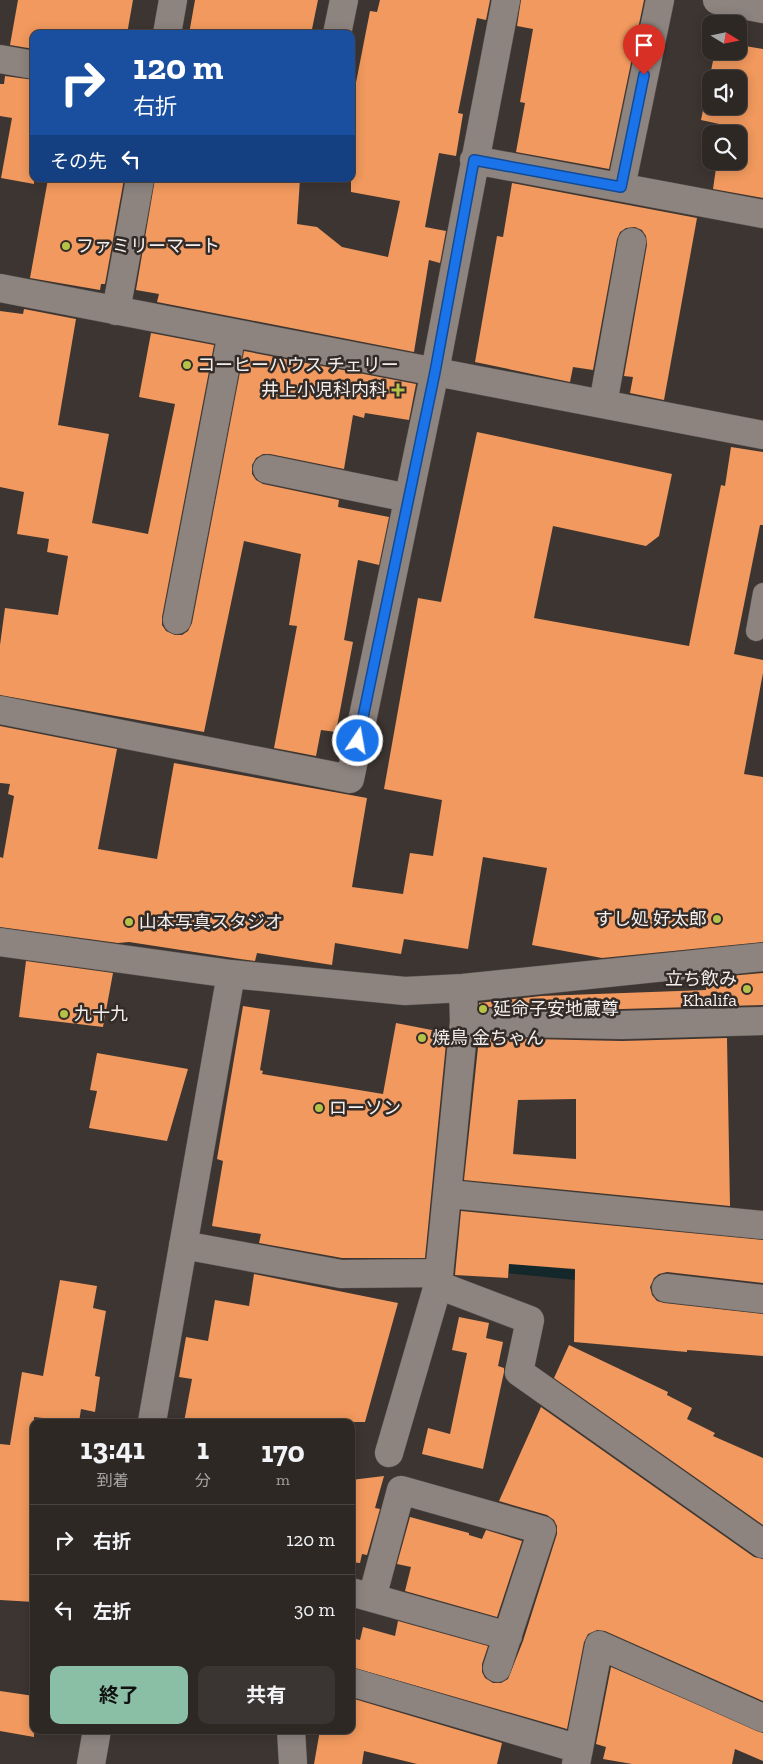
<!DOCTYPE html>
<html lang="ja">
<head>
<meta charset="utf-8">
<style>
	:root { --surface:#2e2825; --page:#3a3432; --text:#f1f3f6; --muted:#a7a6a7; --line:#494442; --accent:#8abfa5 }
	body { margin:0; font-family:"Zilla Slab","Noto Sans JP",serif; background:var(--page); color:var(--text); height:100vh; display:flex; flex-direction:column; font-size:19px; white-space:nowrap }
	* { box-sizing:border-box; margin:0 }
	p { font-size:16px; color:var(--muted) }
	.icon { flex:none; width:28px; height:28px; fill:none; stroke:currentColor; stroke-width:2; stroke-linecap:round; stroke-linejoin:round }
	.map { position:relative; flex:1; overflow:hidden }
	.sheet { position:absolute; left:30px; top:1419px; width:325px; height:315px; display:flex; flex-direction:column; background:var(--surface); border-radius:10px; box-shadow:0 2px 12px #0003,0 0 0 1px var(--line) }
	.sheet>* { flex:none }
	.top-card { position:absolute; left:30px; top:30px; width:325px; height:152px; border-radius:10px; box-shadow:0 2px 12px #0003,0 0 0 1px var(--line); background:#1a4fa0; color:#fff; overflow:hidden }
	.needle { width:32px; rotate:100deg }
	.buttons { position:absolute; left:702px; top:15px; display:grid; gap:10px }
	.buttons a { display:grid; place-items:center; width:45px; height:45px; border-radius:10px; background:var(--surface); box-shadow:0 2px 12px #0003,0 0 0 1px var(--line); font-size:25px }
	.pin { position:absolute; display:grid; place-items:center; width:42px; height:42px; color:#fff; margin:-51px -21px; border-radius:50% 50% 50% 0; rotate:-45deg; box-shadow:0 0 5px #0007 }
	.pin .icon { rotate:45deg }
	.me { position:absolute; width:55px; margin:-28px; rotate:12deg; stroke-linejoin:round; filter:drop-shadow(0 0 4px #0008) }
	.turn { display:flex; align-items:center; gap:18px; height:105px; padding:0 20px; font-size:22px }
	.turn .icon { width:65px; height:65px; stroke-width:2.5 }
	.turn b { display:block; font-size:35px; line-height:42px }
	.then { display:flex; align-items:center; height:48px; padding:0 20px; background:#0003; gap:10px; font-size:19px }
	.eta { display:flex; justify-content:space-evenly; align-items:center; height:85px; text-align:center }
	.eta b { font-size:30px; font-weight:700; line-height:35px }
	.primary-button { display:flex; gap:10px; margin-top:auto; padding:10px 20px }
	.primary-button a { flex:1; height:58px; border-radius:10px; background:var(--accent); color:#111; font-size:20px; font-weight:700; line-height:58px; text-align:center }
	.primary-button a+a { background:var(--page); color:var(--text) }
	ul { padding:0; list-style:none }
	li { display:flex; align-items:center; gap:15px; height:70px; padding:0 20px; border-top:1px solid var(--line) }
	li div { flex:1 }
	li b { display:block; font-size:19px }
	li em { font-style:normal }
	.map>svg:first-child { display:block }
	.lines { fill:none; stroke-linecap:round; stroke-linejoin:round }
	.stream { stroke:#14272b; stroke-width:10 }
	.building { fill:#f1995e; fill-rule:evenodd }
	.lane-casing { stroke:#5a5450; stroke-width:21 }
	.street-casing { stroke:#5a5450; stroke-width:29 }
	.lane { stroke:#8d847f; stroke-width:20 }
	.street { stroke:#8d847f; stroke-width:28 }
	.route-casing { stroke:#114b97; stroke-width:12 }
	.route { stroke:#1a73e8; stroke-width:9 }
	.poi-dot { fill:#b6c148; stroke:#332b27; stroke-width:2 }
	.labels { text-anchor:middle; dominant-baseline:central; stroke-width:5; stroke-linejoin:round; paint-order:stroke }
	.poi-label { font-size:18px; fill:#f4efec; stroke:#332b27; text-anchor:start }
</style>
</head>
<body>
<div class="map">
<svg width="763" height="1764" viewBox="0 0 763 1764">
	<rect width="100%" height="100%" fill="#3d3531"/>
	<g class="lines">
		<path class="stream" d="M496 1267 586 1276"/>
	</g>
	<path class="building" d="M18 0H133L127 34H34V49L10 45Z
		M195 0H318L311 34H189Z
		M380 0H490L486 20 477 18 458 113 463 114 456 156 439 153 425 227 446 231 440 263 429 260 414 352 157 302 159 294 136 290 155 179H300L297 224 317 227 342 247 388 257 400 201 351 192V108L370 11 377 12Z
		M521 0H644L609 169 516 152 525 103 520 102 533 29 517 26Z
		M739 45 763 49V198L713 189 717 161H739V134H722L724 125 701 120 715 51H739ZM711 79H739V106H711Z
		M5 76 34 80V184L1 178 12 118 0 116V84H4Z
		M48 179H124L105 284H101L100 290 30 278Z
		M512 183 697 218 664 400 630 393 633 377 624 376 647 245 646 236 642 230 635 227 626 228 620 232 617 239 593 370 573 367 570 382 475 362 497 236 503 237Z
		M24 309 76 319 58 425 109 434 92 523 148 534 175 404 139 397 151 333 214 345 162 617V625L166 631 175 635H182L188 631 192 623 244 351 416 384 409 420 365 413 364 418 353 415 344 469 270 454H263L256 458 252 465V474L256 480 263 484 339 500 338 507 389 517 379 565 358 560 344 640 353 642 336 732 321 730 316 756 274 748 297 626 289 625 301 554 244 541 204 732 0 695V645L5 608 58 615 68 556 47 552 49 539 17 534 24 492 0 487V311L23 314Z
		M477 432 672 474 659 536 646 546 553 526 534 618 689 646 721 485 725 486 731 447 763 452V525H760L734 654 763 660V673L744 774 763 777V942L602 958 532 945 547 868 483 857 468 949 404 939 401 954 335 943 332 965 257 953 255 961 240 959 129 942 118 943 0 927V857L3 858 14 796 8 794 10 784 0 783V726L117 749 98 849 157 859 174 763 367 798 352 887 403 894 410 853 433 856 442 800 384 789 418 598 441 602Z
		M26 961 113 973 103 1027 19 1017Z
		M763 973V1005L622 1009 479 1007V1003L541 996 706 990 707 978Z
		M243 1006 270 1010 260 1070 263 1071 262 1074 383 1094 396 1023 447 1033 425 1258H342L259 1243 261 1234 212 1226 223 1161 217 1159Z
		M479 1038 622 1041 727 1038 730 1206 464 1180ZM576 1099V1159L513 1154 518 1100Z
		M97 1053 188 1069 167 1141 89 1128 97 1091 90 1090Z
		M461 1211 763 1240V1283L667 1272 659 1274 654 1278 650 1287 652 1295 657 1301 664 1303 763 1314V1356L687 1350V1352L574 1342 575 1269 509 1264 508 1278 455 1275Z
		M254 1274 398 1303 365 1422H184L192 1379 179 1377 186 1337 208 1341 215 1300 249 1306Z
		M60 1280 97 1286 93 1308 106 1311 95 1376 100 1377 95 1412 81 1409 79 1422 34 1417V1602L0 1600V1444L10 1445 22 1372 43 1376Z
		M459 1317 489 1323 486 1338 503 1342 498 1366 504 1368V1372L483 1469 422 1454 428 1428 450 1434 467 1353 452 1350Z
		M569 1345 668 1392 667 1395 692 1408 687 1419 715 1433 713 1436 763 1458V1525L554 1378Z
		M541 1407 754 1557 763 1559V1701L605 1631 597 1630 588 1634 584 1642 567 1729 351 1667V1638L360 1640 363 1627 395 1636 398 1621 488 1646 482 1664V1672L485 1678 493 1683H501L508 1679 523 1641 557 1534V1526L554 1520 547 1515 499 1501Z
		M384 1476 375 1508 380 1509 367 1555 362 1554 360 1563 351 1562V1480Z
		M410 1517 469 1533V1535L482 1539 486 1530 522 1541 497 1617 405 1591 411 1567 397 1564Z
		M611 1667 763 1733V1761L735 1749 732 1764H632L603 1759 606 1747 596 1744Z
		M0 1691 34 1696V1737L0 1731Z
		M351 1698 502 1743 497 1764H417L364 1751 362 1764H314L320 1730H351Z"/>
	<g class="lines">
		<g class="lane-casing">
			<path id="lane" d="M756 631 763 593"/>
		</g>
		<g class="street-casing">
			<path id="street" d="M717 0 763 9
				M167 34 173 0
				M337 34 344 0
				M0 59 34 65
				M474 160 763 214
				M621 187 660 0
				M0 288 763 435
				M116 311 140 179
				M603 404 632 242
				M267 469 408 498
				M177 620 232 333
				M0 710 350 779 435 371 506 0
				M0 942 231 974 405 991 463 988 763 957
				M464 1022 622 1025 763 1021
				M449 1194 763 1225
				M183 1245 341 1274 439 1273
				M438 1285 530 1320 519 1372 763 1544
				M666 1288 763 1299
				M152 1422 231 974
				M389 1453 438 1285 464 1022 463 988
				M351 1592 508 1636
				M372 1598 401 1490 542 1530 497 1668
				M351 1682 579 1749
				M291 1730 293 1764
				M91 1764 97 1730
				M576 1764 599 1645 763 1718"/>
		</g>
		<use href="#lane" class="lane"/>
		<use href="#street" class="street"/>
	</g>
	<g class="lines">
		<g class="route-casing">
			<path id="route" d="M358 741 435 372 474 160 621 187 644 75"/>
		</g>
		<use href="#route" class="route"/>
	</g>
	<g class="poi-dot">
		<circle cx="66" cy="246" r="5"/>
		<circle cx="187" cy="365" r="5"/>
		<path d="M395.5 382.5h5v5h5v5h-5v5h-5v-5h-5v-5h5z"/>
		<circle cx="717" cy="919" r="5"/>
		<circle cx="129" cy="922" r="5"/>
		<circle cx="747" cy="989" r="5"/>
		<circle cx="483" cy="1009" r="5"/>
		<circle cx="64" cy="1014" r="5"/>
		<circle cx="422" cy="1038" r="5"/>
		<circle cx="319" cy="1108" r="5"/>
	</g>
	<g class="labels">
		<g class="poi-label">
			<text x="76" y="246">ファミリーマート</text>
			<text x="197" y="365">コーヒーハウス チェリー</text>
			<text x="387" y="390" text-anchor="end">井上小児科内科</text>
			<text x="707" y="919" text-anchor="end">すし処 好太郎</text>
			<text x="139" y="922">山本写真スタジオ</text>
			<text x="737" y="979" text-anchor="end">立ち飲み<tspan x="737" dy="21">Khalifa</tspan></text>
			<text x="493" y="1009">延命子安地蔵尊</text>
			<text x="74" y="1014">九十九</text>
			<text x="432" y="1038">焼鳥 金ちゃん</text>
			<text x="329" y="1108">ローソン</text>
		</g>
	</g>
</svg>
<div class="buttons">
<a><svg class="needle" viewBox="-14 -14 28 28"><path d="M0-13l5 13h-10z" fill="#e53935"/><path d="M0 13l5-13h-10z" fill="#a7a6a7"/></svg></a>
<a><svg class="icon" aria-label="sound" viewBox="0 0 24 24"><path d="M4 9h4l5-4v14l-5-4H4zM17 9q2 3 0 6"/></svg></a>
<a><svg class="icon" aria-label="search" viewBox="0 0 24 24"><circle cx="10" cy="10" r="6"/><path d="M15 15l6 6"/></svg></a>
</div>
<div class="pin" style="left:644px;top:75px;background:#d93025"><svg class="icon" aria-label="arrive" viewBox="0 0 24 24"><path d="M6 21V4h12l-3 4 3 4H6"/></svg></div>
<svg class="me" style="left:358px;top:741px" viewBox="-20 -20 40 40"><circle r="17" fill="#1a73e8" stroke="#fff" stroke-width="3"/><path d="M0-11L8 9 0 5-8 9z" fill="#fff"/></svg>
<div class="top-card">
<div class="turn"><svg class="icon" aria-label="right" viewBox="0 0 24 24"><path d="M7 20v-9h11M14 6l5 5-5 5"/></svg><div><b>120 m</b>右折</div></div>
<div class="then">その先<svg class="icon" aria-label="left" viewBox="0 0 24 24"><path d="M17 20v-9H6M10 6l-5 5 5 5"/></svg></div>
</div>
<section class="sheet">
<div class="eta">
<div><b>13:41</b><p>到着</p></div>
<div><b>1</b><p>分</p></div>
<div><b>170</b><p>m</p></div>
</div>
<ul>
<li><svg class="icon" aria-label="right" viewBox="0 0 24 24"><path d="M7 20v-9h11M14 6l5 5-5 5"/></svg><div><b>右折</b></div><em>120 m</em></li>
<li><svg class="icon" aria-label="left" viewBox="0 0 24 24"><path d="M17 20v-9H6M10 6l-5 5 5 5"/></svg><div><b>左折</b></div><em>30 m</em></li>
</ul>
<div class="primary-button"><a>終了</a><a>共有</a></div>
</section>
</div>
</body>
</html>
